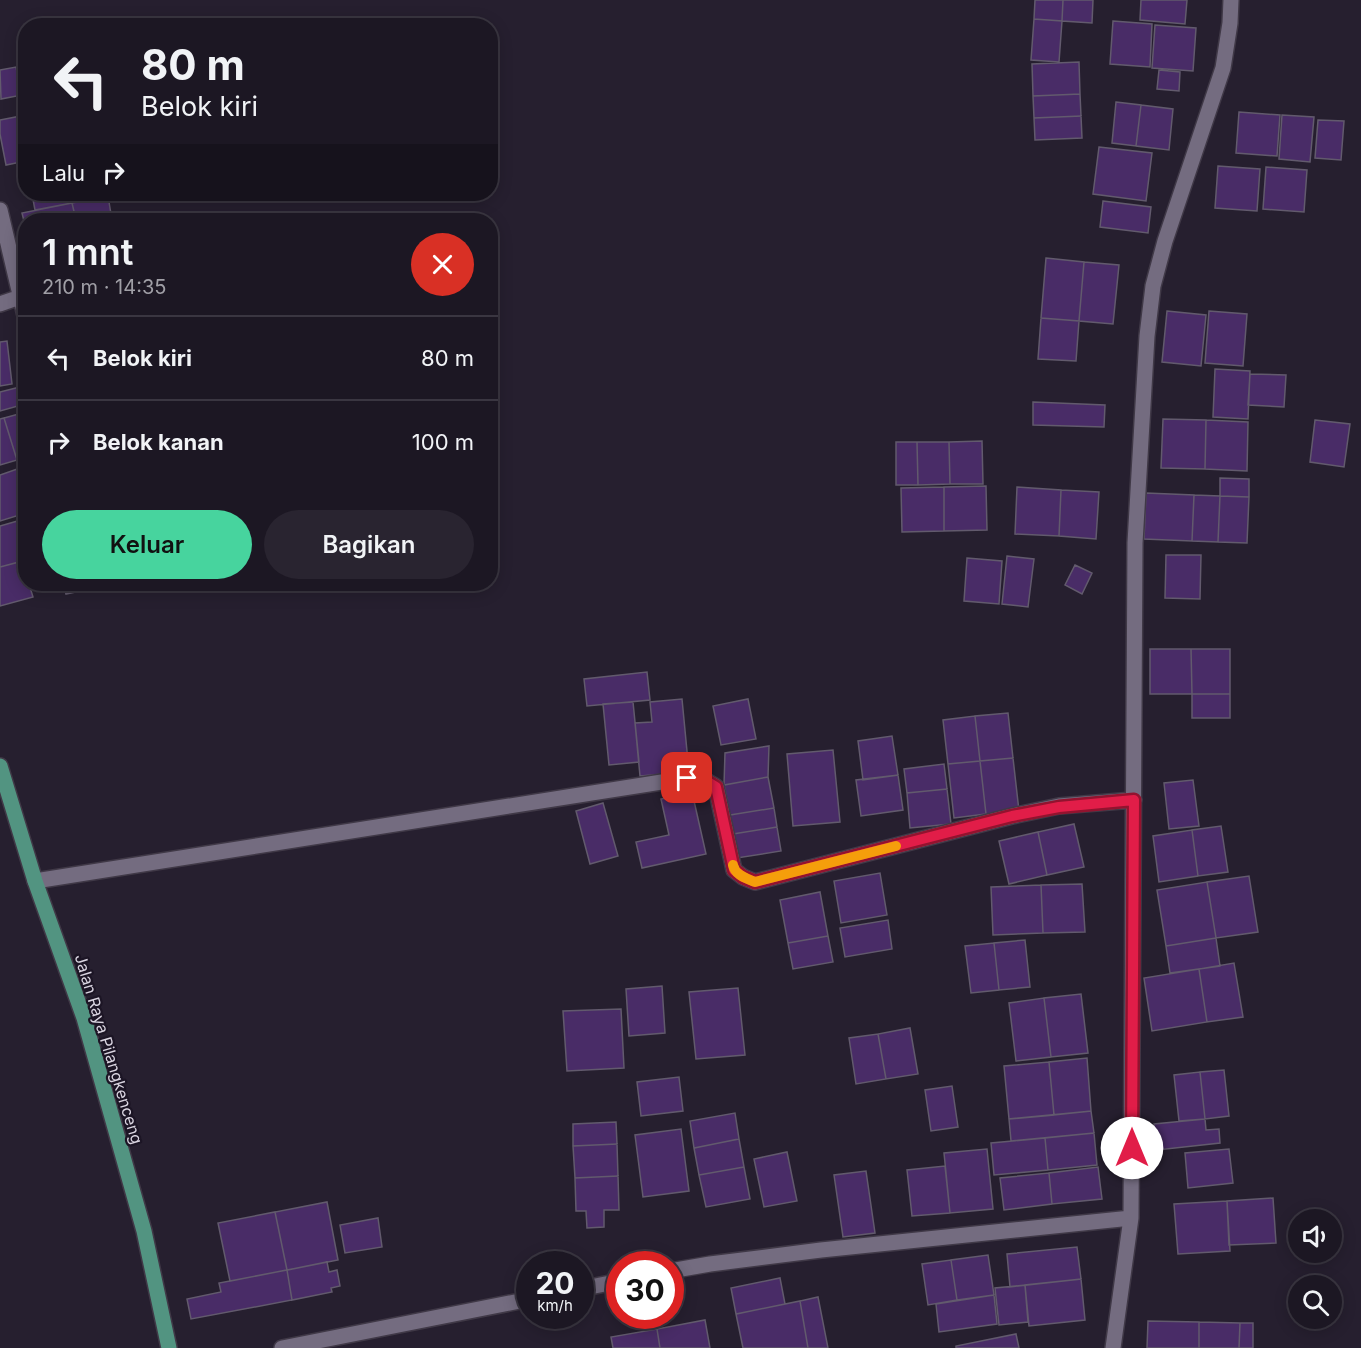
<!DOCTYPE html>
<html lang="id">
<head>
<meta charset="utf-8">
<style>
	:root { --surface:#1c1723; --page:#292430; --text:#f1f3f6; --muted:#a09fa6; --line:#3a3641; --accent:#47d49e }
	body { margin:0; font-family:Inter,sans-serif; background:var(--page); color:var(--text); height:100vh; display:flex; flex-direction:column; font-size:22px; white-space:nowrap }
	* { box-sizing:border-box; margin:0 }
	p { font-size:20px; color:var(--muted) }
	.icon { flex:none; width:33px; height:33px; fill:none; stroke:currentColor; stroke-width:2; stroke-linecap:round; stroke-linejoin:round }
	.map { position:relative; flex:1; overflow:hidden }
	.details { position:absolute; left:18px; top:213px; width:480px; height:378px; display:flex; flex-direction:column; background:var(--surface); border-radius:24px; box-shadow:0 3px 15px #0003,0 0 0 2px var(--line) }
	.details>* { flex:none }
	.guide { position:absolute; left:18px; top:18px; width:480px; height:183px; border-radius:24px; box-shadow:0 3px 15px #0003,0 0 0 2px var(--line); background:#1c1723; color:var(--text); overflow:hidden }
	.tools { position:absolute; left:1288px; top:1209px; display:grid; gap:12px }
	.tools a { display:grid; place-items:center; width:54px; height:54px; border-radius:50%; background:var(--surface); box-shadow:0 3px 15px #0003,0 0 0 2px var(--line); font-size:30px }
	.speed { position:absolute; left:516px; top:1251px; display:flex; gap:12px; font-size:30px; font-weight:700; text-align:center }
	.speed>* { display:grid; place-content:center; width:78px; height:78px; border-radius:50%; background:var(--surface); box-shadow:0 3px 15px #0003,0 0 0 2px var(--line); line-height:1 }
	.speed small { font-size:15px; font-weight:400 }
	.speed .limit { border:9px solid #d22; background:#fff; color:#111 }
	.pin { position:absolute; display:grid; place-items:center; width:51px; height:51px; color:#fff; margin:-26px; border-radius:12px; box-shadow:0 3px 9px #0006 }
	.me { position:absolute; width:66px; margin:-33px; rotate:0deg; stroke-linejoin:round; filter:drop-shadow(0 0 4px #0008) }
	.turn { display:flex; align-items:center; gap:21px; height:126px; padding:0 24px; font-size:27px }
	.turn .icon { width:78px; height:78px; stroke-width:2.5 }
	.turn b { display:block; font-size:42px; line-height:51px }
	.then { display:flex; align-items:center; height:57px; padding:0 24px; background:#0003; gap:12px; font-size:22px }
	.round { display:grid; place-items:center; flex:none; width:63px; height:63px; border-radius:32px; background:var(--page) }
	.head { display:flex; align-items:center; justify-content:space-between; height:102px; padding:0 24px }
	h1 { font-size:36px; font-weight:600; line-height:45px }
	.cta { display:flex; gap:12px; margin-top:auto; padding:12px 24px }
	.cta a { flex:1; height:69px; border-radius:36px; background:var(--accent); color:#111; font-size:24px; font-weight:600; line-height:69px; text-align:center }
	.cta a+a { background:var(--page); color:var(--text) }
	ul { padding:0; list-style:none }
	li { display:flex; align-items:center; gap:18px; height:84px; padding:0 24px; border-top:2px solid var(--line) }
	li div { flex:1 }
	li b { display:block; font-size:22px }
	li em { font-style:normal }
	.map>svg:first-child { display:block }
	.building { fill:#492c67; stroke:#625a6d; stroke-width:1.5 }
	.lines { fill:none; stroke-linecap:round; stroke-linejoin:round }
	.minor-casing { stroke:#403947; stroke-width:18 }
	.major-casing { stroke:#403947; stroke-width:18 }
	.minor { stroke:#746c80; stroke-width:15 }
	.major { stroke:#529481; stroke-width:15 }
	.route-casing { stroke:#92132f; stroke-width:15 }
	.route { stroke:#e11d48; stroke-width:10 }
	.slow { stroke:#f59e0b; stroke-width:10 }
	.labels { text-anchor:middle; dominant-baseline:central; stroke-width:4.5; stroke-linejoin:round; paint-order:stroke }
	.street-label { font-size:16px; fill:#dad5e1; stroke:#1c1525 }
</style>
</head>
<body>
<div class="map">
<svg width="1361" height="1348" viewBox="0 0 1361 1348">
	<rect width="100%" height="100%" fill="#261f2f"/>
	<path class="building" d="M1035 0H1063L1062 21 1034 19Z
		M1063 0H1093L1092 23 1062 21Z
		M1141 0H1187L1185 24 1140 20Z
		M1034 19 1062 21 1059 62 1031 60Z
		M1113 21 1152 24 1150 67 1110 64Z
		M1155 25 1196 28 1193 71 1152 68Z
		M1079 62 1080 94 1033 96 1032 64Z
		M16 67 22 95 1 99 0 70Z
		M1159 70 1180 72 1179 91 1157 89Z
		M1080 94 1081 116 1034 118 1033 96Z
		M1116 102 1141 105 1136 146 1112 143Z
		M1141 105 1173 109 1169 150 1136 146Z
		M1239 112 1280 115 1277 156 1236 153Z
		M26 115V161L6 165 0 134V120Z
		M1282 115 1314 117 1310 162 1279 159Z
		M1081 116 1082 138 1035 140 1034 118Z
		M1318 120 1344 121 1341 160 1315 158Z
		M1099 147 1152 153 1146 201 1093 194Z
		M1218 166 1260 169 1257 211 1215 208Z
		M1266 167 1307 170 1304 212 1263 209Z
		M32 194H92L93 199 35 210Z
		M108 196 112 220H76L72 203Z
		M1103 201 1151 207 1148 233 1100 227Z
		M72 203 76 220H26V229L22 213Z
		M1046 258 1084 262 1079 321 1041 318Z
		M1084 262 1119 265 1113 324 1079 321Z
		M1167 311 1206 315 1201 366 1162 362Z
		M1209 311 1247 314 1243 366 1205 363Z
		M1041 318 1079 321 1076 361 1038 359Z
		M7 341 12 384 0 386V342Z
		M1215 369 1250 371 1248 419 1213 417Z
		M1250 374 1286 375 1284 407 1248 405Z
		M20 387 25 404 0 411V392Z
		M1033 402 1105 405 1104 427 1033 425Z
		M26 412V458L17 460 4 418Z
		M4 418 17 460 0 465V419Z
		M1163 419 1206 420 1205 469 1161 468Z
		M1206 420 1248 422 1247 471 1205 469Z
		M1315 420 1350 424 1344 467 1310 462Z
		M982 441 983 484H950L949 442Z
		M896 442H917L918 485H896Z
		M917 442H949L950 484 918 485Z
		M23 467 26 474V513L0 521V475Z
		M1220 478 1249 479V497L1220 496Z
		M986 486 987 530 944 531V487Z
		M944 487V531L902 532 901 488Z
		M1017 487 1061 490 1059 536 1015 534Z
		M1061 490 1099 492 1096 539 1059 536Z
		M1146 493 1194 495 1192 541 1144 539Z
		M1194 495 1220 496 1218 542 1192 541Z
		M1220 496 1249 497 1247 543 1218 542Z
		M21 520 26 537V560L0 567V526Z
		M1166 555H1201L1200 599 1165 598Z
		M1007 556 1034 559 1028 607 1002 604Z
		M967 558 1002 561 999 604 964 601Z
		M23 561 26 569V584H29L33 597 0 606V567Z
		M1075 565 1092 573 1082 594 1065 585Z
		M63 584H112L66 594Z
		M1150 649H1191L1192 694H1150Z
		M1191 649H1230V694H1192Z
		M647 672 650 700 587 706 584 679Z
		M1192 694H1230V718H1192Z
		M682 699 689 772 640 776 635 723 652 722 650 702Z
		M748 699 756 739 721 745 713 706Z
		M633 702 639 762 609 765 603 704Z
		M1008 713 1013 758 980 761 975 716Z
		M975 716 980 761 948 764 943 720Z
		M892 736 898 775 863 780 858 741Z
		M769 746 768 777 724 785 725 753Z
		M833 750 840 822 793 826 787 754Z
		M1013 758 1019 811 986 814 980 761Z
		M980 761 986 814 954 818 948 764Z
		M944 764 947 789 907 793 904 769Z
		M898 775 903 810 861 816 856 780Z
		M768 777 774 808 730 815 724 785Z
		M1193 780 1199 826 1169 829 1164 783Z
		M947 789 951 824 910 828 907 793Z
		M692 792 706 854 642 868 636 842 669 835 661 799Z
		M603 803 618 856 590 864 576 811Z
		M774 808 777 827 733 834 730 815Z
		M1074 824 1084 867 1047 875 1038 832Z
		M1221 826 1228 872 1198 876 1192 830Z
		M777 827 781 851 737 858 733 834Z
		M1192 830 1198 876 1159 882 1153 836Z
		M1038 832 1047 875 1009 884 999 841Z
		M880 873 887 915 841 923 834 881Z
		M1249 876 1258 932 1216 938 1207 882Z
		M1207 882 1216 938 1166 946 1157 890Z
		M1082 884 1085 932 1043 933 1041 885Z
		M1041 885 1043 933 993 935 991 887Z
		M820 892 828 936 788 943 780 900Z
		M888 920 892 949 845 957 840 928Z
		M828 936 833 962 793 969 788 943Z
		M1216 938 1220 966 1170 973 1166 946Z
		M1025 940 1030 987 999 990 994 943Z
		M994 943 999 990 971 993 965 946Z
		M1234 963 1243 1017 1207 1022 1199 969Z
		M1199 969 1207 1022 1152 1031 1144 978Z
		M662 986 665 1033 629 1036 626 989Z
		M738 988 745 1055 696 1059 689 992Z
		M1081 994 1088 1053 1051 1057 1044 998Z
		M1044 998 1051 1057 1016 1061 1009 1003Z
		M621 1009 624 1068 567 1071 563 1011Z
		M910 1028 918 1074 886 1079 878 1034Z
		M878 1034 886 1079 856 1084 849 1038Z
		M1087 1058 1091 1111 1054 1115 1049 1062Z
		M1049 1062 1054 1115 1009 1119 1004 1066Z
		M1224 1070 1229 1116 1205 1119 1200 1072Z
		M1200 1072 1205 1119 1179 1121 1174 1075Z
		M679 1077 683 1111 641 1116 637 1082Z
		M952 1086 958 1127 931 1131 925 1090Z
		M1091 1111 1094 1133 1011 1141 1009 1119Z
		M735 1113 739 1139 694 1148 690 1121Z
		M1205 1119 1206 1130 1219 1129 1220 1143 1157 1150 1154 1124Z
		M616 1122 617 1144 573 1146V1124Z
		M681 1129 689 1191 643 1197 635 1135Z
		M1094 1133 1097 1165 1048 1170 1045 1138Z
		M1045 1138 1048 1170 994 1175 991 1143Z
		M739 1139 744 1167 699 1175 694 1148Z
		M617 1144 618 1176 575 1178 573 1146Z
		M987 1149 993 1209 950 1213 944 1153Z
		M1229 1149 1233 1183 1188 1188 1185 1153Z
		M787 1152 797 1201 764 1207 754 1159Z
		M945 1166 950 1213 912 1216 907 1170Z
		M744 1167 750 1199 706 1207 699 1175Z
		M1098 1167 1102 1199 1052 1204 1049 1173Z
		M866 1171 875 1233 843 1237 834 1175Z
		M1049 1173 1052 1204 1004 1210 1000 1178Z
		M618 1176 619 1210H604V1227L587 1228 586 1211H576L575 1178Z
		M1273 1198 1276 1243 1229 1245 1227 1201Z
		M1227 1201 1230 1251 1178 1254 1174 1204Z
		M327 1202 338 1260 287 1270 275 1212Z
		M275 1212 287 1270 230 1281 218 1223Z
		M378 1218 382 1247 345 1253 340 1225Z
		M1077 1247 1081 1279 1010 1287 1007 1254Z
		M988 1255 994 1295 957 1300 951 1260Z
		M951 1260 957 1300 928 1305 922 1264Z
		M327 1262 329 1272 337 1270 340 1286 331 1288 332 1292 292 1300 287 1270Z
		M287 1270 292 1300 191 1319 187 1299 221 1292 219 1283Z
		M780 1278 785 1304 736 1314 731 1288Z
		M1081 1279 1085 1320 1029 1326 1025 1285Z
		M1025 1285 1028 1322 999 1325 995 1288Z
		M994 1295 997 1324 939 1332 936 1304Z
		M818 1297 828 1348H808L800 1301Z
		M800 1301 808 1348H743L736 1314Z
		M705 1320 710 1348H660L657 1329Z
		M1148 1321 1199 1322V1348H1147Z
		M1199 1322 1240 1323 1239 1348H1199Z
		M1240 1323H1253V1348H1239Z
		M657 1329 660 1348H613L611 1337Z
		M1016 1334 1019 1348H956V1346Z"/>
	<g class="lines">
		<g class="minor-casing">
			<path id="minor" d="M0 210 26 320
				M0 304 20 297
				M35 881 687 778 703 779 716 787 734 870 743 877 755 882 1012 816 1059 806 1134 800
				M670 1271 710 1264 821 1250 1131 1218
				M580 1289 620 1281
				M282 1348 530 1299
				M1113 1348 1131 1218 1135 543 1147 336 1153 286 1165 241 1223 68 1230 23 1231 0"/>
		</g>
		<g class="major-casing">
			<path id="major" d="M0 766 35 881 84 1018 144 1231 169 1348"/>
		</g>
		<use href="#minor" class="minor"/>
		<use href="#major" class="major"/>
	</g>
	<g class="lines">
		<g class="route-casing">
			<path id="route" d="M687 778 703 779 716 787 734 870 743 877 755 882 1012 816 1059 807 1134 800 1132 1148"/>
		</g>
		<use href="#route" class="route"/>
		<path class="slow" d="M733 865C735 875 746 878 755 882L896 846"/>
	</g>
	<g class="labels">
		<g class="street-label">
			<text transform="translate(109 1049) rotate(73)">Jalan Raya Pilangkenceng</text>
		</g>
	</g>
</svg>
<div class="tools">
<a><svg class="icon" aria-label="sound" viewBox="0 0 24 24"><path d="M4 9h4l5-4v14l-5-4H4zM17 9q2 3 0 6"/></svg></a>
<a><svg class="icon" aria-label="search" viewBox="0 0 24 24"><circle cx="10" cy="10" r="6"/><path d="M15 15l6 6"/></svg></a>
</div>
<div class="speed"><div>20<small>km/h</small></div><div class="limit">30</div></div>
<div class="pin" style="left:687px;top:778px;background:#d93025"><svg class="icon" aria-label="arrive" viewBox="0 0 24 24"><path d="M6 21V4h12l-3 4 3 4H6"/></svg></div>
<svg class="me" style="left:1132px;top:1148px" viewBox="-20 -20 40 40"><circle r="19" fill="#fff"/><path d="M0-13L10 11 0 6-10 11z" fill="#e11d48"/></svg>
<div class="guide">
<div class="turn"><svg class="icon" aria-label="left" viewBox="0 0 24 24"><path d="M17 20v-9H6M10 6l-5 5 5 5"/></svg><div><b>80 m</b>Belok kiri</div></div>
<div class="then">Lalu<svg class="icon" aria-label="right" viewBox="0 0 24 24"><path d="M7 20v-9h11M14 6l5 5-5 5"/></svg></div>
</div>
<section class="details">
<div class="head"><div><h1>1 mnt</h1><p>210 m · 14:35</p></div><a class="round" style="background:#d93025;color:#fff"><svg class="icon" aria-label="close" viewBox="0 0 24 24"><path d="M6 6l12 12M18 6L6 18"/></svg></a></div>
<ul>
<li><svg class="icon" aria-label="left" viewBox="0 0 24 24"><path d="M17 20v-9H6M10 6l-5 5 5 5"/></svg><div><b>Belok kiri</b></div><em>80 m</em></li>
<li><svg class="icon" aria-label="right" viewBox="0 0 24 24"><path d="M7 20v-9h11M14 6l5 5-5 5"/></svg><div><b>Belok kanan</b></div><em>100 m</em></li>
</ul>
<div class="cta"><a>Keluar</a><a>Bagikan</a></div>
</section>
</div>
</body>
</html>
